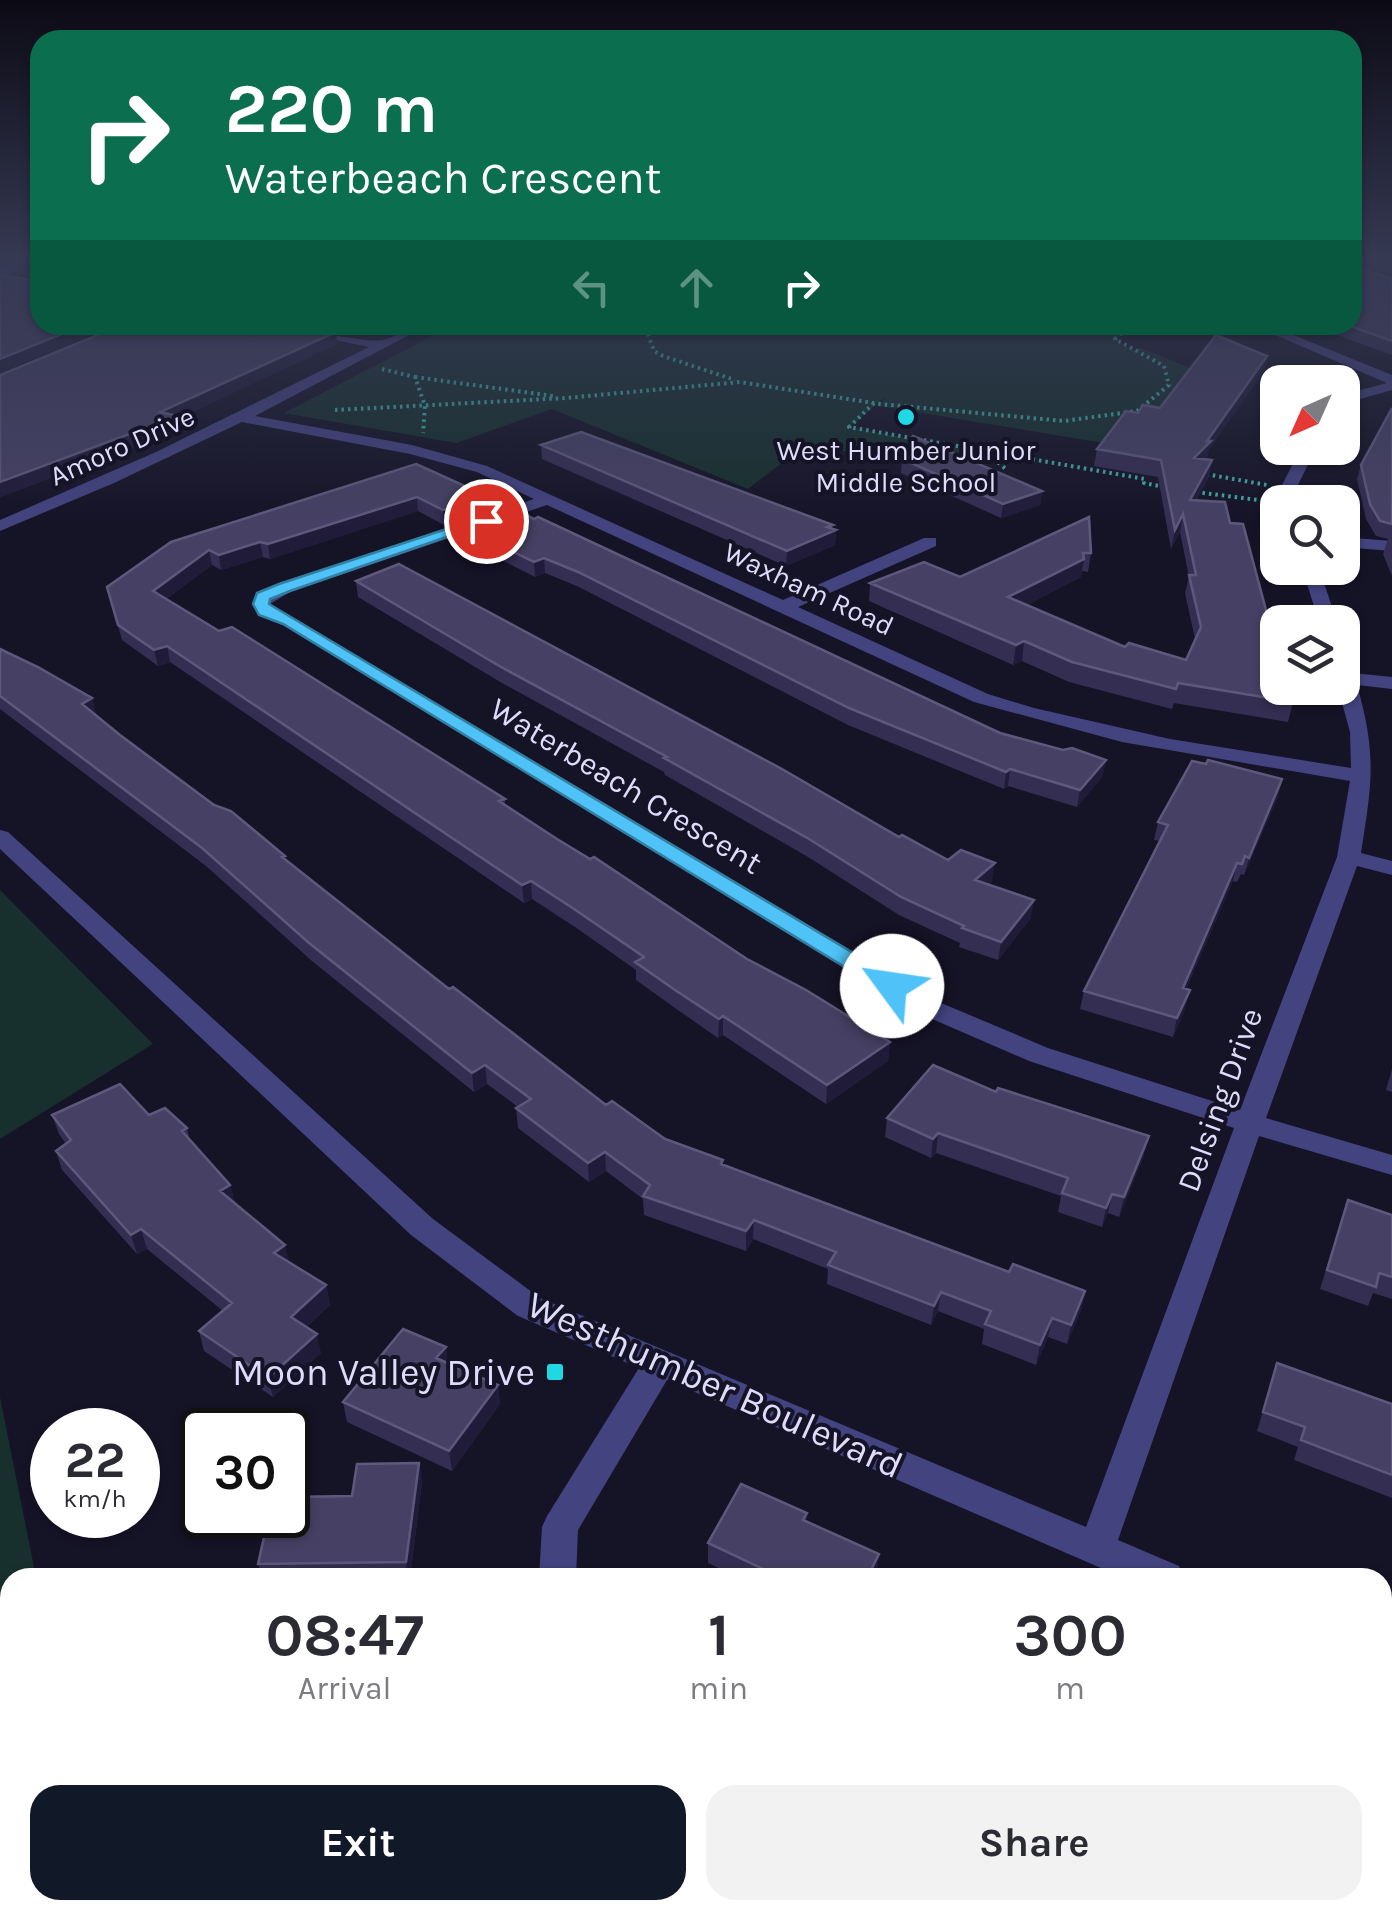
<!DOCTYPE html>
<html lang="en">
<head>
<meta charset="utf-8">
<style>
	:root { --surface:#fff; --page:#f2f2f3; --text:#2b2b33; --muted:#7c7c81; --accent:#111827 }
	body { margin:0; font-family:Karla,sans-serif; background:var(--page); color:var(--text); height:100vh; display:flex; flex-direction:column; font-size:38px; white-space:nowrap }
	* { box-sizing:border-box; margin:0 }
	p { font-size:32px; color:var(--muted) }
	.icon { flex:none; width:55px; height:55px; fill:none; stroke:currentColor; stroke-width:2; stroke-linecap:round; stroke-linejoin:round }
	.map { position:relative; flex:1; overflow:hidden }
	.drawer { position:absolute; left:0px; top:1568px; width:1392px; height:352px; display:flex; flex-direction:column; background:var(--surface); border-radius:30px 30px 0 0; box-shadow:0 2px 8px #0004 }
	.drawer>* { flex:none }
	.banner { position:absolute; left:30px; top:30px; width:1332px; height:305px; border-radius:30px; box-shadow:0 2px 8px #0004; background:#0b6e4f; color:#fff; overflow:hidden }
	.needle { width:65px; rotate:225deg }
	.fabs { position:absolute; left:1260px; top:365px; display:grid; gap:20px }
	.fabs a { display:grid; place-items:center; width:100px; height:100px; border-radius:20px; background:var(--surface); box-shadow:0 2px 8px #0004; font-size:50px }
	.speed { position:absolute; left:30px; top:1408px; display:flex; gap:20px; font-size:50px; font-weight:700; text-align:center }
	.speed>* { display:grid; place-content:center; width:130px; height:130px; border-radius:50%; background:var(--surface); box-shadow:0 2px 8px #0004; line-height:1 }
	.speed small { font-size:25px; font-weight:400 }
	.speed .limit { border:5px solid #111; border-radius:15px; background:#fff; color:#111 }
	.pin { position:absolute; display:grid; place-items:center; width:85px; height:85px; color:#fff; margin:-42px; border:5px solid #fff; border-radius:50%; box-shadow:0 2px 10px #0007 }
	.me { position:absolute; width:110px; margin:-55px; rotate:301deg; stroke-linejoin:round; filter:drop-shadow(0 0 8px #0008) }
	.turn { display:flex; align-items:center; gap:35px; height:210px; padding:0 30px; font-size:45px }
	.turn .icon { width:130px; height:130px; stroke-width:2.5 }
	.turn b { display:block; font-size:70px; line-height:85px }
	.lanes { display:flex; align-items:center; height:95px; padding:0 30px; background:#0003; justify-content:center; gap:50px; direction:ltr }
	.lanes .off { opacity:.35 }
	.eta { display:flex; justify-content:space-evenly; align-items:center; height:170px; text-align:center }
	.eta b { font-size:60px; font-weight:700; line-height:70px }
	.primary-button { display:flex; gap:20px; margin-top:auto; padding:20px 30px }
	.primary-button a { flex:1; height:115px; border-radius:30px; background:var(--accent); color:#fff; font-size:40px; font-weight:700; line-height:115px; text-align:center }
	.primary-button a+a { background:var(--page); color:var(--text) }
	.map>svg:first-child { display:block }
	.green { fill:#17302e }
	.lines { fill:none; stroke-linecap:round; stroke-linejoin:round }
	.path { stroke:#3fada2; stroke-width:4; stroke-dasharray:2.5 4; stroke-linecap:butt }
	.street { fill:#434380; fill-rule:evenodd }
	.wall { fill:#342e52 }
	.shaded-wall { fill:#201b39 }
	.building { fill:#464164; stroke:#5e597c; stroke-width:2.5 }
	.route { fill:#4fc3f7; stroke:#337fa1; stroke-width:2.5 }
	.poi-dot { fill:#1fd8e4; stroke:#151326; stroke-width:4 }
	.labels { text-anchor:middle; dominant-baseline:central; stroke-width:8; stroke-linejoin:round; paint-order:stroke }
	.far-street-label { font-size:28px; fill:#dfdcfb; stroke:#151326 }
	.far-poi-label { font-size:28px; fill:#dfdcfb; stroke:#151326 }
	.street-label { font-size:32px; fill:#dfdcfb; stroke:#151326 }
	.near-poi-label { font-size:38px; fill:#dfdcfb; stroke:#151326; text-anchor:end }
	.near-street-label { font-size:38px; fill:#dfdcfb; stroke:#151326 }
</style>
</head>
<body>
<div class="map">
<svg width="1392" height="1918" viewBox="0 0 1392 1918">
	<rect width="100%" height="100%" fill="#151326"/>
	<path class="green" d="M453 325H1132L1116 339 1131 350 1141 348 1197 371 1157 424 1110 444 879 406 885 397 850 427 990 455 972 471 805 445 748 489 552 409 456 443 284 413Z
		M0 890 153 1044 0 1139Z
		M0 1397 36 1577 10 1578V1910H98L99 1918H0Z"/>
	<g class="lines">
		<path class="path" d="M1178 325 1219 330 1238 326
			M648 334 654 351 663 356 735 380
			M382 369 415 377 425 406 423 433
			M415 377 553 396
			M1265 388 1278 389
			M874 403 849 427 1145 479 1144 483 1164 487
			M335 410 566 398 740 382 880 404 1064 421 1137 411 1169 385 1164 366 1115 339 1131 325
			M1263 419 1278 422
			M988 454 1007 470
			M1200 473 1267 485
			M1196 492 1266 501"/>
		<path class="street" d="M35 257H40V263L0 277V269Z
			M262 325C290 325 366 344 383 340 400 336 409 325 428 325L255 416 412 445 487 466 783 600 924 538H936V546L798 607 988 694 1034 708 1170 739 1351 768 1350 732 1338 688H1342V662L1349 664 1353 673 1392 677V689L1357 685C1377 755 1372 783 1361 853L1392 861V875L1357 866 1266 1118 1392 1155V1175L1259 1136 1118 1540 1179 1566 1184 1578H1124L667 1380 578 1530 576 1578H539L542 1527 547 1516 639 1368 518 1316 411 1235 0 849V830L8 832 433 1219 540 1298 1086 1527 1234 1128 1029 1061 916 1012 282 624 259 615 252 604 257 593 278 584 534 499 477 472 410 454 242 422 114 483 0 531V520L156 452 369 347ZM547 505 974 702 1122 742 1350 781 1337 857 1240 1110 1048 1048 934 1000 270 604 290 592Z
			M1252 325H1269L1392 375V390L1342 404V395L1387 383Z
			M1301 448H1316L1297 487 1299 502H1283L1281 487Z
			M1342 537 1392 541V551L1342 547Z
			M1302 568H1319L1337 622H1319Z
			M1382 1648 1392 1650V1688L1382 1685Z
			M643 1910H687L690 1918H646Z"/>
	</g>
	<path class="wall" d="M40 257V277L20 274 17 262Z
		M1352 257H1392V274L1352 265Z
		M1392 278V355L1310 325H1352Z
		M122 325H378L357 335 336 332 337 344 179 418 181 429 0 497V375Z
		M1267 356 1264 371 1209 449 1206 460H1212L1208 478 1196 501 1230 523 1293 702 1288 722 1174 703 1172 709 1069 682 1022 661 1013 665 869 601 870 583 960 577 1089 517 1091 553 1088 572 1082 571 1081 577 1027 605 1125 647 1186 660 1195 639 1185 593 1189 577 1180 532 1171 549 1158 477 1094 466 1097 449 1138 413 1160 408Z
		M1392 408V576L1383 554 1388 539 1376 536 1366 519 1357 479 1361 465Z
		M541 445 832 529 836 530 835 545 786 566 542 459Z
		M902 459 1042 491 1040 505 1001 518 901 473Z
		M416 464 488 510 444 525 418 511 270 559 263 557 221 570 212 565 166 599 505 799V805L557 839 747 959 890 1042 888 1061 826 1104 723 1035 718 1038 675 1008 636 980V970L575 927 532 899 524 903 170 662 158 666 122 640 107 587Z
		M464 522 1000 733 1106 760 1102 777 1077 807 1008 786 1004 789 848 725 579 587 545 573 535 577 482 550 481 544 466 536Z
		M356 581 992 881 988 885 1031 918 998 960 959 947 960 943 899 915 808 857 665 775 664 772 502 683 358 597Z
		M0 649 92 698 96 715 120 735 285 856 286 860 449 989 606 1105 665 1139 723 1165 1009 1272 1085 1291 1081 1310 1067 1344 1048 1337 1036 1365 982 1344 984 1329 938 1311 931 1325 827 1284 828 1269 753 1239 746 1251 644 1215 643 1199 606 1171 589 1182 518 1128 516 1108 518 1107 487 1084 474 1092 312 961 206 866 0 709Z
		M1282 779 1278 796 1244 875 1241 874 1237 882 1233 881 1186 989 1185 1009 1173 1037 1080 1009 1084 991 1160 841 1154 840 1158 822Z
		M1392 1069V1092L1386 1090Z
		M52 1115H149L187 1128 190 1140 230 1185 235 1203 289 1262 326 1285 330 1305 306 1327 321 1353 273 1397 204 1351 199 1331 223 1311 147 1249 137 1254 62 1170 56 1151 66 1144 59 1134Z
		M887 1118 1144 1155 1119 1217 1108 1213 1102 1227 1058 1212 1061 1196 936 1153 931 1158 885 1137Z
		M1348 1200 1392 1215V1299L1373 1293 1368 1306 1320 1289Z
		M446 1347 448 1363 498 1385 500 1404 452 1471 347 1422 343 1402Z
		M1277 1363 1392 1404V1498L1294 1460 1298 1447 1257 1431Z
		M419 1463 422 1482 410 1578H262L258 1564 352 1496Z
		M807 1513 806 1522 877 1573 874 1578H740L708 1563V1543Z
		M843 1910H955L959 1918H847Z
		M1263 1910H1382L1392 1918H1261Z"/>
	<path class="shaded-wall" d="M0 257H30L0 268Z
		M84 325H117L0 373V359Z
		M356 325H378L357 335Z
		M336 332 337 344 179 418 181 429 0 497V482L160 412Z
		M1267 356 1264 371 1209 449 1207 458 1191 475 1194 458Z
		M1212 460 1208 478 1187 518 1190 500Z
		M1042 491 1040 505 1001 518 1003 504Z
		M487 496 488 510 444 525 443 510Z
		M417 497 418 511 270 559 268 544Z
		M1183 514 1180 532 1171 549 1175 530Z
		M833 525 832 532 836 530 835 545 786 566 787 551Z
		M260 542 263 557 221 570 219 555Z
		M209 550 212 565 156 606 153 591Z
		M544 558 545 573 535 577 534 562Z
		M1084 559 1081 577 1006 616 1008 597Z
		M1024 641 1022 661 1013 665 1016 645Z
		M167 646 170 662 158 666 154 650Z
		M92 698 96 715 82 704Z
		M1106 760 1102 777 1077 807 1080 790Z
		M1010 769 1008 786 1004 789 1006 772Z
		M1282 779 1278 796 1244 875 1249 858Z
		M995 863 992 881 973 898 975 880Z
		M1237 863 1233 881 1178 1007 1183 988Z
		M531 881 532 899 524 903 522 885Z
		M1034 900 1031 918 998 960 1001 942Z
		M1190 990 1185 1009 1173 1037 1177 1018Z
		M723 1016V1035L718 1038 719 1019Z
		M890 1042 888 1061 826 1104 827 1085Z
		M485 1065 487 1084 474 1092 472 1073Z
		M938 1133 936 1153 931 1158 933 1139Z
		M1149 1136 1144 1155 1119 1217 1124 1197Z
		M605 1152 606 1171 589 1182 588 1163Z
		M230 1185 235 1204 220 1191Z
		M1112 1194 1108 1213 1102 1227 1106 1208Z
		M754 1220 753 1239 746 1251V1231Z
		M141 1229 147 1249 137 1254 131 1235Z
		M285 1245 290 1264 274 1253Z
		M326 1285 330 1305 295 1336 291 1317Z
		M1085 1291 1081 1310 1067 1344 1071 1325Z
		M941 1292 938 1311 931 1325 934 1306Z
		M1052 1318 1048 1337 1036 1365 1040 1345Z
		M317 1334 321 1353 273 1397 268 1378Z
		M446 1347 448 1366 436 1358Z
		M498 1385 500 1404 452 1471 449 1451Z
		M419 1463 422 1482 410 1578H408L406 1562Z
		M879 1554 877 1573 874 1578H867Z"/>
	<path class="building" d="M32 257H40V274L38 266 17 262Z
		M1371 257H1392V262Z
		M1352 266 1392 278V341L1347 325H1352Z
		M0 275 37 281 40 278V325H84L0 359Z
		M122 325H301L336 332 160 412 178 416 0 482V375Z
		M1216 335 1267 356 1207 441H1211L1194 458 1212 460 1190 500 1225 502 1230 523 1243 524 1278 655V688H1292L1293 702 1178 683 1176 689 1072 662 1024 641 1016 645 870 583 924 562 960 577 1089 517 1091 553H1083L1084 559 1008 597 1125 647 1129 643 1186 660 1201 627 1189 575H1196L1183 514 1175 530 1161 460 1097 449 1126 411 1138 413 1143 405 1160 408Z
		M1392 408V524L1380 521 1370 504 1361 465Z
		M581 432 833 525 827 527 836 530 787 551 541 445Z
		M913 436 1042 491 1003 504 902 459Z
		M416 464 487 496 443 510 417 497 268 544 260 542 219 555 209 550 153 591 219 631 232 627 505 799 499 801 557 839 590 859 594 857 747 959 806 990 890 1042 827 1085 723 1016 719 1019 675 990 635 962 644 957 574 909 531 881 522 885 167 646 154 650 118 625 107 587 171 542Z
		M509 507 534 519 538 517 1000 733 1063 750 1072 748 1106 760 1080 790 1010 769 1006 772 849 708 578 572 544 558 534 562 480 536 487 533 464 522Z
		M399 564 782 769 899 837 902 835 948 860 961 850 995 863 975 880 1034 900 1001 942 962 928 964 926 901 897 809 839 664 758 667 757 501 667 356 581Z
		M0 649 38 667 92 698 82 704 120 735 214 805 231 811 285 856 282 857 449 989 453 987 606 1105 612 1101 665 1139 723 1160 721 1164 1009 1272 1013 1264 1085 1291 1071 1325 1052 1318 1040 1345 985 1324 991 1311 941 1292 934 1306 828 1265 836 1252 754 1220 746 1231 643 1196 650 1185 605 1152 588 1163 516 1108 531 1099 485 1065 472 1073 309 943 202 848 0 696Z
		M1208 760 1282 779 1249 858 1245 856 1242 864 1237 863 1183 988 1190 990 1177 1018 1084 991 1168 825 1158 822 1192 761 1206 764Z
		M933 1065 996 1092 998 1088 1149 1136 1124 1197 1112 1194 1106 1208 1062 1193 1068 1178 938 1133 933 1139 887 1118Z
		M120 1084 149 1115 165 1108 187 1128 182 1131 230 1185 220 1191 285 1245 274 1253 326 1285 291 1317 317 1334 268 1378 199 1331 232 1303 141 1229 131 1235 56 1151 71 1140 52 1115Z
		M1348 1200 1392 1215V1277L1379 1273 1376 1287 1327 1270Z
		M403 1329 446 1347 436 1358 498 1385 449 1451 343 1402Z
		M1277 1363 1392 1404V1475L1301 1440 1305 1427 1263 1412Z
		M419 1463 406 1562 258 1564 269 1515H288V1497L352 1496 357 1464Z
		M741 1484 807 1513 803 1520 879 1554 867 1578H782L708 1543Z
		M1382 1794 1392 1798V1918H1266L1268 1910H1382Z
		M363 1910H486L488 1918H365Z
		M854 1910H955L959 1918H870L868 1914 857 1918Z"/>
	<linearGradient id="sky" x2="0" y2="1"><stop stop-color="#0c0a15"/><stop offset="0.49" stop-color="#353952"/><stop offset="1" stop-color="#353952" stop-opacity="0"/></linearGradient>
	<rect width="1392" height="526" fill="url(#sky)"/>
	<path class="route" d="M480 518 493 521 290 591 270 599 269 604 900 981 903 986 900 991H884L283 624 259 615 253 604 257 593 279 584Z"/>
	<g class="poi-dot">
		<circle cx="906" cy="417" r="10"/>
		<rect x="545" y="1362" width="20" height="20" rx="5"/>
	</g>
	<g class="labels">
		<g class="far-street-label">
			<text transform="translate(122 446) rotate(-24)">Amoro Drive</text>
			<text transform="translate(809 589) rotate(25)">Waxham Road</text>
		</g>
		<g class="far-poi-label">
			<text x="906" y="450">West Humber Junior<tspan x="906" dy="32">Middle School</tspan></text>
		</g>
		<g class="street-label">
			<text transform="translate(626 786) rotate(31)">Waterbeach Crescent</text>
			<text transform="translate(1220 1100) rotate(-70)">Delsing Drive</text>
		</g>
		<g class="near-poi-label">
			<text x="535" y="1372">Moon Valley Drive</text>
		</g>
		<g class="near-street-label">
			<text transform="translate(715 1385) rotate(24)">Westhumber Boulevard</text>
		</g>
	</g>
</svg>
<div class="fabs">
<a><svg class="needle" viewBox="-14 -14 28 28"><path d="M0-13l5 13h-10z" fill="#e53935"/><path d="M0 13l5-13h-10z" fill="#7c7c81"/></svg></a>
<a><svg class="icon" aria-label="search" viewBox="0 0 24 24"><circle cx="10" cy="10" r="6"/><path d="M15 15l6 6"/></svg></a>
<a><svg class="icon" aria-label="layers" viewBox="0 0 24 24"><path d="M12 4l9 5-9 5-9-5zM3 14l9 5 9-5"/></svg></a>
</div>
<div class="speed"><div>22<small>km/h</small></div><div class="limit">30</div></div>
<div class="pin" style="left:486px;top:521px;background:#d93025"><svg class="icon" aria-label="arrive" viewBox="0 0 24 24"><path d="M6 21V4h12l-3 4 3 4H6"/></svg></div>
<svg class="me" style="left:892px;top:986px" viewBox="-20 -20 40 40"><circle r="19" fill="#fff"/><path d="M0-13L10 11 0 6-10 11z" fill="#4fc3f7"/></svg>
<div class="banner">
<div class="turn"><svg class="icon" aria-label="right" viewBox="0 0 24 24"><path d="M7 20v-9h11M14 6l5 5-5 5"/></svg><div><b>220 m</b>Waterbeach Crescent</div></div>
<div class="lanes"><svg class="icon off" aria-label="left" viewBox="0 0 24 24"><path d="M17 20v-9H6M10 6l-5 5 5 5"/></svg><svg class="icon off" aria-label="ahead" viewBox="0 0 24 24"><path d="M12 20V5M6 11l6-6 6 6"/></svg><svg class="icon" aria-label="right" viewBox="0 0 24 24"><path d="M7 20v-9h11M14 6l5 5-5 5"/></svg></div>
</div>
<section class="drawer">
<div class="eta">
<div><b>08:47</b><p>Arrival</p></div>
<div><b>1</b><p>min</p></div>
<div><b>300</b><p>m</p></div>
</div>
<div class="primary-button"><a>Exit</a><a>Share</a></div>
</section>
</div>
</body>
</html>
